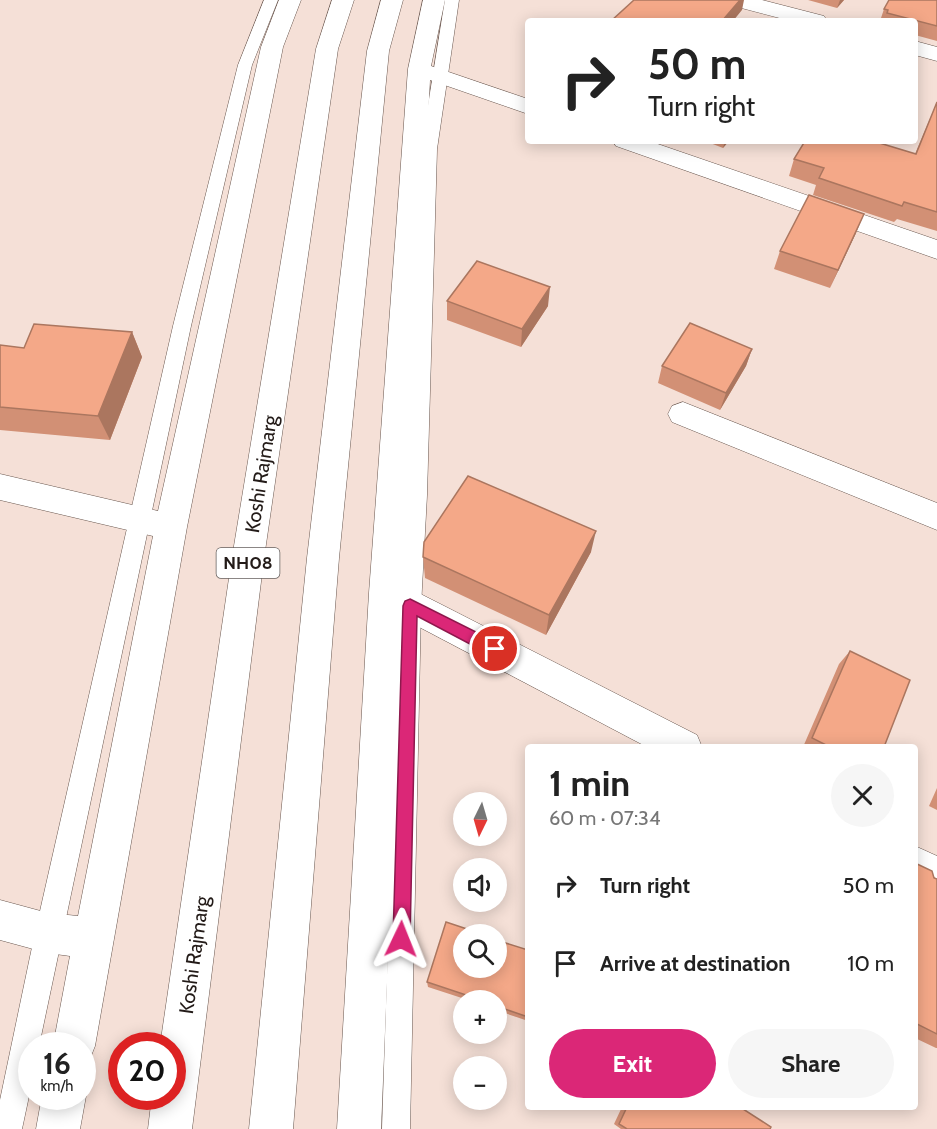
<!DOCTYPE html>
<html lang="en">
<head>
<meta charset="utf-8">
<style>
	:root { --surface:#fff; --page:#f6f6f6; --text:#222; --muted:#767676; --accent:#db2777 }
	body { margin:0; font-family:Cabin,sans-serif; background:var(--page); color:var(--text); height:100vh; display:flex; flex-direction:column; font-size:22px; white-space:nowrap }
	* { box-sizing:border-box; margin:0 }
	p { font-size:20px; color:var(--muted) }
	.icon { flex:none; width:33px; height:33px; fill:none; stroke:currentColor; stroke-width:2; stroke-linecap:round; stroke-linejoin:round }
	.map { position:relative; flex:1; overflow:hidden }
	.sheet { position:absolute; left:525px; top:744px; width:393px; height:366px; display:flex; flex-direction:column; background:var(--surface); border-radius:6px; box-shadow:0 3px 15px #0003 }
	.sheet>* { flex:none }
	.guide { position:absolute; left:525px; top:18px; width:393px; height:126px; border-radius:6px; box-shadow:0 3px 15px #0003; background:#fff; color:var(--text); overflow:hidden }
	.needle { width:39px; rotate:185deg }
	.fabs { position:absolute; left:453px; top:792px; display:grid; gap:12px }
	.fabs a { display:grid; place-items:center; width:54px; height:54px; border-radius:50%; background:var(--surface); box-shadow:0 3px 15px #0003; font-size:30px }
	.speed { position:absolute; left:18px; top:1032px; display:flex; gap:12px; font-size:30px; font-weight:700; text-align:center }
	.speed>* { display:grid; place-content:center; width:78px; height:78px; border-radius:50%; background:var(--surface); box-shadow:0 3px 15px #0003; line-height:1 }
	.speed small { font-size:15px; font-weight:400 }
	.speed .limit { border:9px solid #d22; background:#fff; color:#111 }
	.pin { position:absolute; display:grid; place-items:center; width:51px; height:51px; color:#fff; margin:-26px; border:3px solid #fff; border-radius:50%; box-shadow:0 2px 6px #0007 }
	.me { position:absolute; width:66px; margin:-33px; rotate:2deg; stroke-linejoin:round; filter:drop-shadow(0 0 4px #0008) }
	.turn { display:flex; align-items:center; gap:21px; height:126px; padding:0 24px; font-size:27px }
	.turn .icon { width:78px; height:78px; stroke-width:2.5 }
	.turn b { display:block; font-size:42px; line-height:51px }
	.round { display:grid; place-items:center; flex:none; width:63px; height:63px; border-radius:32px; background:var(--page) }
	.head { display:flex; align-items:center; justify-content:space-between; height:102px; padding:0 24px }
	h1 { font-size:36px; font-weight:800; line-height:45px }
	.button { display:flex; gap:12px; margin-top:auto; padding:12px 24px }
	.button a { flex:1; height:69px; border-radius:36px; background:var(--accent); color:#fff; font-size:24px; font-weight:800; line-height:69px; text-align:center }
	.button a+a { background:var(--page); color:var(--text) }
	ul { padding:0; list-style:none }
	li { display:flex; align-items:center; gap:18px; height:78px; padding:0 24px }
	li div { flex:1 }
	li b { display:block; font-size:22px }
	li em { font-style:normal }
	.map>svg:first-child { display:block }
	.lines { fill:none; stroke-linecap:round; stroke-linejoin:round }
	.service-casing { stroke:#69574f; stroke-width:1 }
	.minor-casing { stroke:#69574f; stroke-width:1 }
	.primary-casing { stroke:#69574f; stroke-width:1 }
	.service { fill:#fff; fill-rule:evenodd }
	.minor { fill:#fff; fill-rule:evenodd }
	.primary { fill:#fff; fill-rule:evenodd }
	.wall { fill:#d29075 }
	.shaded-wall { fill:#ab765f }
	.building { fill:#f4a888; stroke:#ab765f; stroke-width:1.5 }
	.route { fill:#db2777; stroke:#8e194d; stroke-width:1.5 }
	.labels { text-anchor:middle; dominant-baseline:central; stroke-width:5; stroke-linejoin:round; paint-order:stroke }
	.shield { fill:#fff; stroke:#655f5d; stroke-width:1.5 }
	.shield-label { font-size:18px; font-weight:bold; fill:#231b18 }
	.street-label { font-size:20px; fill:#231b18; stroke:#fff }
</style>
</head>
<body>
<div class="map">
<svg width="937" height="1129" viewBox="0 0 937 1129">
	<rect width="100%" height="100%" fill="#f5e0d7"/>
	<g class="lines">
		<g class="service-casing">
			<path id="service" d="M264 0H278L252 65 191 326 39 1046H32V1082L22 1129H0V1100L35 933 173 326 238 65Z
				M445 0H459L437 149 427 495 421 606 410 1129H382L399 606 407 495 421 149Z"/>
		</g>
		<g class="minor-casing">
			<path id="minor" d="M279 0H301L283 47 187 527 95 1046 89 1061 82 1064V1046H53L70 956 48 953 0 940V900L48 913 78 916 153 536 0 500V474L158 511 261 47Z
				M423 0H445L431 66 528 99V114L430 80 403 585 697 735 702 747H647L402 618 381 1129H337L369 593 408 69Z
				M727 0H762L824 16 827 21H791L730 5Z
				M915 41 937 47V61L915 55Z
				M613 141H649L937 240V259L616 146Z
				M683 402 937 503V530L672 422 668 414 672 406Z
				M915 846 937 856V897L915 887Z
				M82 1088 86 1096 80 1129H36L42 1096H82Z"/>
		</g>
		<g class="primary-casing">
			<path id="primary" d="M332 0H354L338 49 264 558 192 1129H148L152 1096H172V1046H160L232 558 316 49Z
				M381 0H403L389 51 339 558 293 1129H249L307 558 367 51Z"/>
		</g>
		<use href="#service" class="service"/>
		<use href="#minor" class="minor"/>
		<use href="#primary" class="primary"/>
	</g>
	<path class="wall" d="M808 0H844L837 8Z
		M937 0V41L915 35V21H880L884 9Z
		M937 102V231L897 219 894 222 813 195 816 185 789 176 794 159 915 154Z
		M705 141H729L723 148Z
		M856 233 830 288 774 269 780 251Z
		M447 301 548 306 521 347 447 320Z
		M132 332 142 357 110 440 0 430V345L24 348Z
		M752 349 746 366 720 410 658 383 662 366Z
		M591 552 546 635 425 578 423 557Z
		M850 651 884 747H803L839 664Z
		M937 788V810L929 806Z
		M915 863 937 879V1048H936L915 1038Z
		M528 950V1021L496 1010V1000H468L428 987 427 982Z
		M622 1107H740L770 1129H621L614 1124Z"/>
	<path class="shaded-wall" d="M740 0H744L742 10 733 21H722Z
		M840 0H844L837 8Z
		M725 141H729L723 148Z
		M864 214 856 233 830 288 838 270Z
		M550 287 548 306 521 347 522 329Z
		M132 332 142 357 110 440 98 416Z
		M752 349 746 366 720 410 726 393Z
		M596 531 591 552 546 635 549 615Z"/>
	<path class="building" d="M634 0H740L722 21H611Z
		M889 0H937V26L887 13 888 10 884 9Z
		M937 102V212L904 202 902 206 819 178 824 168 794 159 805 141H873L916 154Z
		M809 195 864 214 838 270 780 251Z
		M477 261 550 287 522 329 447 301Z
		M690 323 752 349 726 393 662 366Z
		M34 324 132 332 98 416 0 407V345L24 348Z
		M468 476 596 531 549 615 423 557 424 542Z
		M850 651 910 680 884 747H830L812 738Z
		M915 863 932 871 934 878 937 879V1034L915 1023Z
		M446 922 482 934H464V968H496V940L528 950V1017L496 1006V1000H481L427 982Z
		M627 1107H740L771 1127 770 1129H627L619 1124Z"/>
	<path class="route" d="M410 599 500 644 502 649 500 654 495 656 489 654 417 616 410 939 407 945 401 947 395 945 393 939 403 606 405 601Z"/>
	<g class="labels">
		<rect class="shield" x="216.5" y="548" width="63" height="30" rx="4.5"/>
		<g class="shield-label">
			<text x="248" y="563">NH08</text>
		</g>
		<g class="street-label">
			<text transform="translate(261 474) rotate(-81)">Koshi Rajmarg</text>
			<text transform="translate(194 955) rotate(-82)">Koshi Rajmarg</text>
		</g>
	</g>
</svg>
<div class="fabs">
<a><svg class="needle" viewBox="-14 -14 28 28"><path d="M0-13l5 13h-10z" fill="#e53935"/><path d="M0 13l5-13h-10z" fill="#767676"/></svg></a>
<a><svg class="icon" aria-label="sound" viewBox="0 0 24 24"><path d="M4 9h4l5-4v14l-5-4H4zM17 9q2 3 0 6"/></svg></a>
<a><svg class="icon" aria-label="search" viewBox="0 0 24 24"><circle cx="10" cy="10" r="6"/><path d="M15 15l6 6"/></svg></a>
<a>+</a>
<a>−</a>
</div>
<div class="speed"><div>16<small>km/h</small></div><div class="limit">20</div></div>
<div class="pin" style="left:495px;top:649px;background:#d93025"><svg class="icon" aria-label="arrive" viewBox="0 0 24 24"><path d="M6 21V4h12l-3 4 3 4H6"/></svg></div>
<svg class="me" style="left:401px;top:939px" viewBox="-20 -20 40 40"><path d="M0-17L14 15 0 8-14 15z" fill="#db2777" stroke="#fff" stroke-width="4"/></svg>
<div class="guide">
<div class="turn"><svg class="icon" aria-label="right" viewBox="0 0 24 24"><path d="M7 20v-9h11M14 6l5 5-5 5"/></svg><div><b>50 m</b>Turn right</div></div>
</div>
<section class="sheet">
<div class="head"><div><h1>1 min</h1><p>60 m · 07:34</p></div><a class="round"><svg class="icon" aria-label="close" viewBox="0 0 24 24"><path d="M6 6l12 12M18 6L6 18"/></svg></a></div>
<ul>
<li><svg class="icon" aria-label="right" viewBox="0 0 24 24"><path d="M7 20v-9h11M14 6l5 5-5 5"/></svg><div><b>Turn right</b></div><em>50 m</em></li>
<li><svg class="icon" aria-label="arrive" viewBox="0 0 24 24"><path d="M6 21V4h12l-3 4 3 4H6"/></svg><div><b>Arrive at destination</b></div><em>10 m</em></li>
</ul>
<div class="button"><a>Exit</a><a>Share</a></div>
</section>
</div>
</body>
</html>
